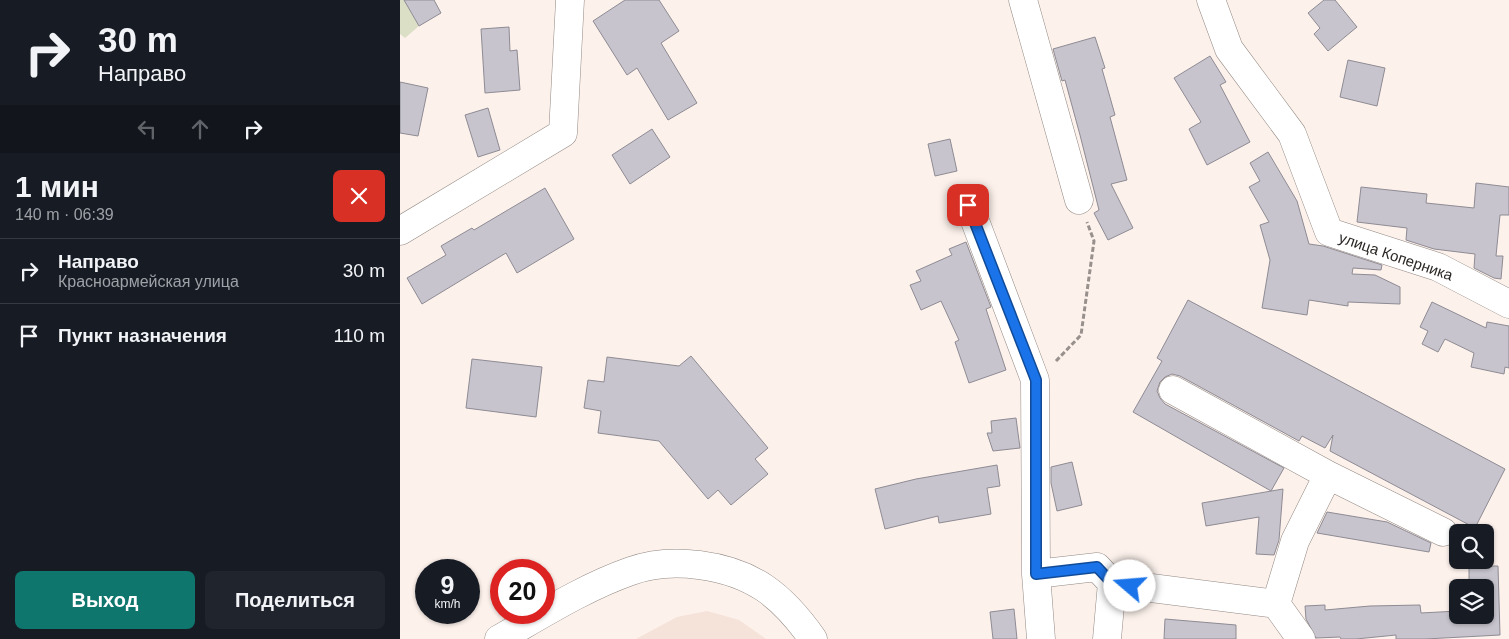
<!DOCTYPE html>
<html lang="ru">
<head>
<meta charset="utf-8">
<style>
	:root { --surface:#171b24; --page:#20242c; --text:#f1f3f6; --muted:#9ea1a6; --line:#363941; --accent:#0f766e }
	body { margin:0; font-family:Helvetica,sans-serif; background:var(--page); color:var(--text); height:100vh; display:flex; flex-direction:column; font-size:19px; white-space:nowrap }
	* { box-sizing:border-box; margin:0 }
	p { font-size:16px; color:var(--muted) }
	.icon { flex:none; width:28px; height:28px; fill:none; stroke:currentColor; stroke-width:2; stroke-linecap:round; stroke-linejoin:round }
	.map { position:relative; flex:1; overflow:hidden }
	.details { display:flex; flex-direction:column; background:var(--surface); width:400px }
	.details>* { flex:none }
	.guide { background:#171b24; color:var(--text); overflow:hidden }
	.controls { position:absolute; left:1049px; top:524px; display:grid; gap:10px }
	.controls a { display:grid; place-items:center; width:45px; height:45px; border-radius:8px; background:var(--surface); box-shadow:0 1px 4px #0004; font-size:25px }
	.speed { position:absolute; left:15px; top:559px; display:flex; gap:10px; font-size:25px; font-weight:700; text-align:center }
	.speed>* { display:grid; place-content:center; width:65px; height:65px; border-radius:50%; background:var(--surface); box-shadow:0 1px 4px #0004; line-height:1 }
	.speed small { font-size:12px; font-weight:400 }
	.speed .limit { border:8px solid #d22; background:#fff; color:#111 }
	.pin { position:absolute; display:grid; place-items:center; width:42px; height:42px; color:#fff; margin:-21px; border-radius:10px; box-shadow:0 2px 8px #0006 }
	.me { position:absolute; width:55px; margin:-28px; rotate:288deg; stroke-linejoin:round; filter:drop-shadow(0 0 4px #0008) }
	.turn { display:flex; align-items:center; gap:18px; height:105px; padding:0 15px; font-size:22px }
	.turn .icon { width:65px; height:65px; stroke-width:2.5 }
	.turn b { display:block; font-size:35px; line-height:42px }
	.lanes { display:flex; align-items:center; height:48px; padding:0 15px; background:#0003; justify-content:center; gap:25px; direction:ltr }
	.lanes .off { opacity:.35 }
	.round { display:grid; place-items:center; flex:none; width:52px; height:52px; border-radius:8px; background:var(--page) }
	.headline { display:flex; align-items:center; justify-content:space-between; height:85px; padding:0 15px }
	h1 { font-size:30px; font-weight:700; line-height:38px }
	.cta { display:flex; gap:10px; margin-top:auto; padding:10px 15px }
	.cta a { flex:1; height:58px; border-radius:8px; background:var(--accent); color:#fff; font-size:20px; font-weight:700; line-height:58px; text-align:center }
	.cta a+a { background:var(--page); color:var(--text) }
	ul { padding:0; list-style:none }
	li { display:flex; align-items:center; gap:15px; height:65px; padding:0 15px; border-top:1px solid var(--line) }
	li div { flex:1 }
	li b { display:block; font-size:19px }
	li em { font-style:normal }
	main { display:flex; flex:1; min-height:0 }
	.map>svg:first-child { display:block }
	.built { fill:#f5e2d9 }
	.green { fill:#dbdfc5 }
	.building { fill:#c7c4cd; stroke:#8e8b94 }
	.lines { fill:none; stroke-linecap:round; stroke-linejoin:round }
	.minor-casing { stroke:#928883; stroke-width:29 }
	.path { stroke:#98908c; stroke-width:3; stroke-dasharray:5 2.5; stroke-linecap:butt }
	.minor { stroke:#fff; stroke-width:28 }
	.route-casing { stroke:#114b97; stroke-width:12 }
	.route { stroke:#1a73e8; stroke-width:9 }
	.labels { text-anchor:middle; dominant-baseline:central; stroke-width:4; stroke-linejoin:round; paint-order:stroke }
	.street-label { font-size:15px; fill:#2a2624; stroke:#fff }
</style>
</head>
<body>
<main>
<section class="details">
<div class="guide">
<div class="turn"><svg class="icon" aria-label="right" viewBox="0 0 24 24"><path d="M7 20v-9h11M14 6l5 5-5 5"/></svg><div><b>30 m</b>Направо</div></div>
<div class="lanes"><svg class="icon off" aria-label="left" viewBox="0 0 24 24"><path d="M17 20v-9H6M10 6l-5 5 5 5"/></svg><svg class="icon off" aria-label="ahead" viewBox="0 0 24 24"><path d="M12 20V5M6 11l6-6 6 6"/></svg><svg class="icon" aria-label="right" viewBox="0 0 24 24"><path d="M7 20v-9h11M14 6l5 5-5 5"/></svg></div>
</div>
<div class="headline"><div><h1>1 мин</h1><p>140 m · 06:39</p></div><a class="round" style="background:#d93025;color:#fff"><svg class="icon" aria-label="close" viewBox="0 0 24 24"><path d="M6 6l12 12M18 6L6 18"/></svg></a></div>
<ul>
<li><svg class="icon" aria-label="right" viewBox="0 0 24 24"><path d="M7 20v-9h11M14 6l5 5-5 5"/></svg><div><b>Направо</b><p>Красноармейская улица</p></div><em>30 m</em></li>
<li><svg class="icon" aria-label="arrive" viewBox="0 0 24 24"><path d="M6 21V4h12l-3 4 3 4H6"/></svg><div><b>Пункт назначения</b></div><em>110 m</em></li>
</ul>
<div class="cta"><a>Выход</a><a>Поделиться</a></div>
</section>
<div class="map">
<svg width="1109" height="639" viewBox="0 0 1109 639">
	<rect width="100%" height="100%" fill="#fcf1eb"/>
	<path class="built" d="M307 611 339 620 366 639H236L277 617Z"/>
	<path class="green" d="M0 0H4L19 26 5 38 0 34Z"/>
	<path class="building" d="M4 0H34L41 13 19 26Z
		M225 0H259L279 31 261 43 297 103 268 120 237 68 227 75 193 21Z
		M924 0H935L957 27 928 51 914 34 920 28 908 13Z
		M109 27 110 51 117 50 120 90 85 93 81 29Z
		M695 37 705 68 702 69 715 115 710 117 727 180 711 184 733 228 708 240 694 213 699 210 680 135 665 80 662 81 653 49Z
		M810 56 826 82 820 85 850 142 807 165 789 129 801 122 774 78Z
		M948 60 985 68 977 106 940 97Z
		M0 82 28 88 18 136 0 133Z
		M88 108 100 150 78 157 65 115Z
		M252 129 270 157 230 184 212 155Z
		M550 139 557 171 535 176 528 144Z
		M868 152 897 201 909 244 923 246 982 265 981 270 953 268 952 274 975 275 1000 287V304L948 302V306L909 300 907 315 862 308 870 260 860 225 869 222 849 187 860 181 850 163Z
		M1076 183 1109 187V215H1100L1096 256H1103L1101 279 1094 278 1074 268 1075 254 1034 249 1006 240 1007 228 957 222 961 187 1027 194 1026 203 1074 208Z
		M145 188 174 239 117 273 106 253 22 304 7 278 46 255 41 246 72 228 74 230Z
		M566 242 591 307 586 309 606 370 569 383 555 342 559 340 541 301 521 310 510 285 521 281 516 271 552 255 549 249Z
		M788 300 1105 469 1075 528 930 451 933 435 925 448 902 436 899 441 780 376 772 374 765 377 760 382 757 391 760 398 765 404 884 468 871 491 733 412 762 361 757 358Z
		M1032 302 1086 328 1087 322 1109 326V368L1105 367 1104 374 1071 367 1074 353 1045 339 1038 352 1022 344 1028 331 1020 327Z
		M291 356 368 448 355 459 368 474 331 505 318 490 308 499 259 441 198 433 201 411 184 408 188 380 204 382 207 357 279 366Z
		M72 359 142 367 136 417 66 408Z
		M616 418 620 448 593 451 587 433H592L591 421Z
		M672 462 682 505 657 511 651 483V467Z
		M597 465 600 486 587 488 591 514 539 523 538 516 485 529 475 489 516 479Z
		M883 489 879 540 874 555 856 554 859 517 806 526 802 503Z
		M927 512 987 522 1031 543 1029 552 917 533Z
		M1069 566H1098L1100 635 1025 639H996V635L956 639H941L940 637 916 638 906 619 905 606 925 605V610L970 606 1020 605 1021 613 1058 611V615H1085V588H1069Z
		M614 609 617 639H593L590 612Z
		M765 619 836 625V639H764Z"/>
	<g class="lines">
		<g class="minor-casing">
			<path id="minor" d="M623 0 679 200
				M811 0 829 49 892 134 929 232 1038 267 1109 304
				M569 205 635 380 636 574 641 639
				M0 231 163 133 170 0
				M773 390 928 475 1043 532
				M636 574 697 567 712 583
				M876 604 895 541 928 475
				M99 639C141 615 185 587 231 571 253 563 276 562 299 565 353 572 382 595 413 639
				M707 639 712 583 876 604 901 639"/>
		</g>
		<path class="path" d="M656 361 681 335 694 241 687 222"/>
		<use href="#minor" class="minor"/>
	</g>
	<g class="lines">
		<g class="route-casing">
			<path id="route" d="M568 205 636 380V574L697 567 712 583 730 586"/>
		</g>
		<use href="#route" class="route"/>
	</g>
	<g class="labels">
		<g class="street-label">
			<text transform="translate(996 256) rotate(19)">улица Коперника</text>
		</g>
	</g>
</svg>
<div class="controls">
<a><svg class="icon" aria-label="search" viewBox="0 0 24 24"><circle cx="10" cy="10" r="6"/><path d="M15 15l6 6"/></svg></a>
<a><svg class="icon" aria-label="layers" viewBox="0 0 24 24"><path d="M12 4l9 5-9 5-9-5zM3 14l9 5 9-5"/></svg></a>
</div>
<div class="speed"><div>9<small>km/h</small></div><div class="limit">20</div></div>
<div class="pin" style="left:568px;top:205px;background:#d93025"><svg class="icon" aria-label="arrive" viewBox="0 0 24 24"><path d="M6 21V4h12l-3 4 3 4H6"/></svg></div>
<svg class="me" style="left:730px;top:586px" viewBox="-20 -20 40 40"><circle r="19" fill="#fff"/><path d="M0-13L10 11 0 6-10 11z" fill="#1a73e8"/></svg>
</div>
</main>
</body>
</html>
